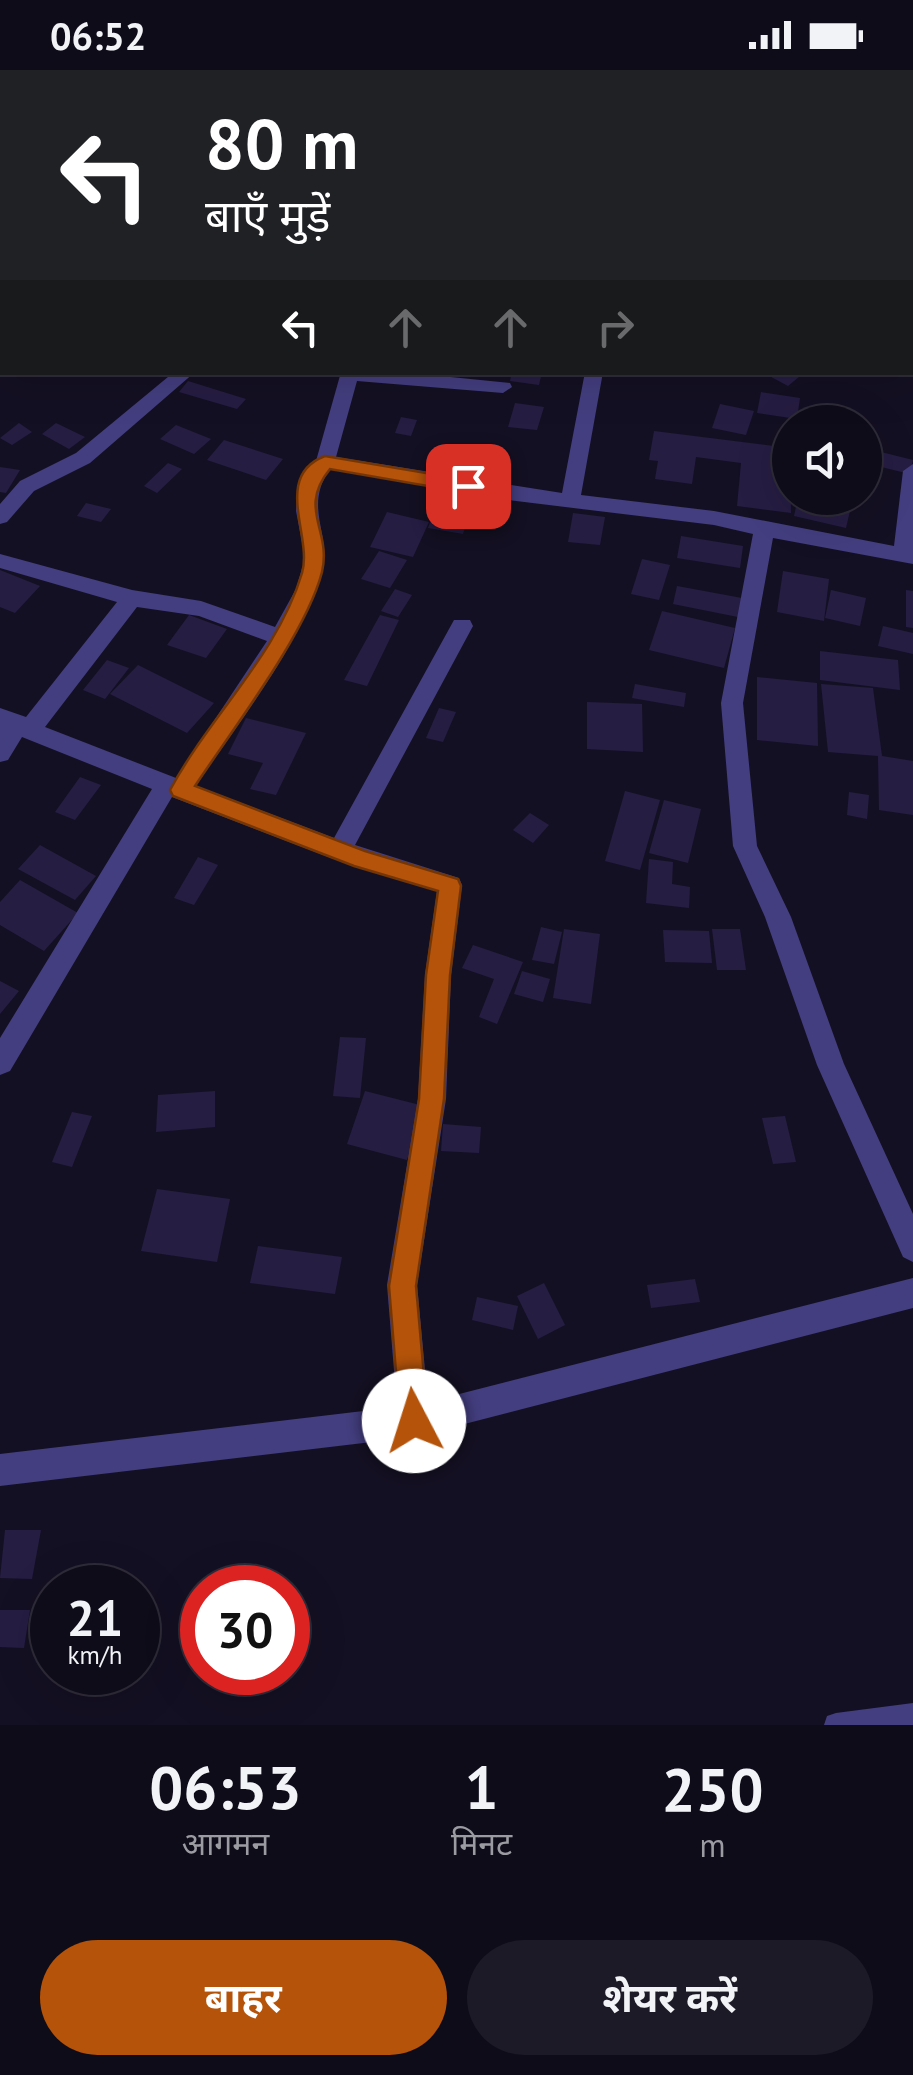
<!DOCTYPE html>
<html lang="hi">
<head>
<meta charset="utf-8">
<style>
	:root { --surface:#0f0c1a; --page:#1d1a27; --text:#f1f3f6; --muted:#9b9ba2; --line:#2f2c39; --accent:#b45309 }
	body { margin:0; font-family:"PT Sans","Noto Sans Devanagari",sans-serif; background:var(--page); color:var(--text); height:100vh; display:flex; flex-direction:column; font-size:38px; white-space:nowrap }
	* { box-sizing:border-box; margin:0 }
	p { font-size:32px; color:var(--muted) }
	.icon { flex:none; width:55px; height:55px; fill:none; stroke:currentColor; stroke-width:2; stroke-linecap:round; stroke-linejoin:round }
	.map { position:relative; height:1655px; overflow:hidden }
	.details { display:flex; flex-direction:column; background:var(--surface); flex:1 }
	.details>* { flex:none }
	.top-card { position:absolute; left:0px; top:0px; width:915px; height:305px; box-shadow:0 10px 40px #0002,0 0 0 2px var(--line); background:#202124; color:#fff; overflow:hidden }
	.tools { position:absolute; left:772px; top:335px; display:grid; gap:20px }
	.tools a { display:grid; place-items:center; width:110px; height:110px; border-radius:50%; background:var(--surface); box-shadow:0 10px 40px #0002,0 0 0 2px var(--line); font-size:50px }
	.speed { position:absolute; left:30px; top:1495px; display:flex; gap:20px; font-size:50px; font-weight:700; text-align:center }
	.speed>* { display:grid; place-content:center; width:130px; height:130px; border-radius:50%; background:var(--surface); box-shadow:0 10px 40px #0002,0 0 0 2px var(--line); line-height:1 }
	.speed small { font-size:25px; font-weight:400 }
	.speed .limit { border:15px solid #d22; background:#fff; color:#111 }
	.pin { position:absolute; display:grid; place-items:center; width:85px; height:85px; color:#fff; margin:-42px; border-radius:20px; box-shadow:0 5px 15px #0006 }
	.me { position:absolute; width:110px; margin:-55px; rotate:355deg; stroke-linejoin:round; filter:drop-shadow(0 0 8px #0008) }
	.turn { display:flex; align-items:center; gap:35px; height:210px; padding:0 40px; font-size:45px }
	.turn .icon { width:130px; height:130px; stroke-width:2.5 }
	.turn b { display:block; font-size:70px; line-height:85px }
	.lanes { display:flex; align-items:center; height:95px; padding:0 40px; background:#0003; justify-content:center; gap:50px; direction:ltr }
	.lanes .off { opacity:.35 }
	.eta { display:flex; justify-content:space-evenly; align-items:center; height:170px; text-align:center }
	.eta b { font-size:60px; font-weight:700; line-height:70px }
	.action { display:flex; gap:20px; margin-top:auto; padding:20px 40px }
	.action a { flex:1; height:115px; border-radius:60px; background:var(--accent); color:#fff; font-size:40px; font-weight:700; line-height:115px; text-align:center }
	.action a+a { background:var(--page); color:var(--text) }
	.status { display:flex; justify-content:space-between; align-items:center; height:70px; padding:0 50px; background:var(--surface); direction:ltr }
	.status svg { height:28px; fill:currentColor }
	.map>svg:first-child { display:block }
	.building { fill:#261d43 }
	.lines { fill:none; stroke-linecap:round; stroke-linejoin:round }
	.service { fill:#433e7f; fill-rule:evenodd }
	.minor { fill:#433e7f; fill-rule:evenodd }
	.route { fill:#b45309; stroke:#753606; stroke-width:2.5 }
</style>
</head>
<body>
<div class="status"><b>06:52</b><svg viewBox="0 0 49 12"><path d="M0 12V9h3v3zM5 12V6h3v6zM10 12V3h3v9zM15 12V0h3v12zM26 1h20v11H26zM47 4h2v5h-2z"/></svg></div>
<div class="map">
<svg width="913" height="1655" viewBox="0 0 913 1655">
	<rect width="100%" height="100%" fill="#141023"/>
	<path class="building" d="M512 302H542L539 315 510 311Z
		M762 302H793L800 306 788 316Z
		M188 311 246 329 237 339 179 322Z
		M761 322 800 328 797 349 757 343Z
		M515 333 544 337 537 360 508 357Z
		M720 334 754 341 746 365 712 358Z
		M401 347 417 350 411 366 395 363Z
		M19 353 32 362 12 375 0 368Z
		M56 353 85 367 69 379 42 364Z
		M176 355 211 369 194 384 160 369Z
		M654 361 790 378 791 443 737 436 741 393 696 387 692 414 655 409 658 391 649 390Z
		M224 370 283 389 266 410 207 390Z
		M881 382 913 390 910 404 877 396Z
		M168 393 182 399 157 423 144 416Z
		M0 397 20 400 6 423 0 422Z
		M798 428H853L846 458 794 446Z
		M86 433 111 439 101 452 77 446Z
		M436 435 470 441 463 464 428 458Z
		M387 442 429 452 413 487 370 477Z
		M573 443 605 447 600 475 568 472Z
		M681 466 743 476 740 498 677 488Z
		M379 481 407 490 390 518 361 509Z
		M642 489 670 495 659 530 631 524Z
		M0 500 40 516 15 543 0 537Z
		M783 501 829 509 824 551 777 542Z
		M677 516 742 528 738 547 673 534Z
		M395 519 412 525 398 547 381 541Z
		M831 520 866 528 860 556 825 548Z
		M906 520 913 521V558L906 557Z
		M662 541 735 558 724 598 649 580Z
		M189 545 227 559 206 588 167 575Z
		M380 545 399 550 367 616 344 610Z
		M883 556 913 563V584L878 576Z
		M820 581 898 590 900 620 820 610Z
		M107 590 129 598 105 629 83 620Z
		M138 595 214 633 187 663 110 624Z
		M757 607 817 613 818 676 757 670Z
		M635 614 686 623 684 637 632 628Z
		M821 614 873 618 882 686 913 691V745L879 740 878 686 828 682Z
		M587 632 642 634 643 682 587 679Z
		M439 638 456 642 443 672 426 668Z
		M246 648 306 663 276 725 250 719 263 693 228 684Z
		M80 707 101 715 75 750 55 742Z
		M625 721 660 730 640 800 605 791Z
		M849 722 869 725 867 749 847 745Z
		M664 730 701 739 688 793 649 783Z
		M530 743 549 755 533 773 513 760Z
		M40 775 96 806 75 830 18 799Z
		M198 787 218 795 194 835 174 828Z
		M649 789 673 792 672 814 690 817 689 838 646 833Z
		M20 810 78 843 44 881 0 855V832Z
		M541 857 562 862 554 894 532 890Z
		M564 859 600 864 591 934 553 928Z
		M712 859H740L746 900H717Z
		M663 860 709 861 712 893 665 892Z
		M473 875 523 892 497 954 479 947 494 909 462 898Z
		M522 901 550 909 543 932 514 924Z
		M0 911 19 921 0 944Z
		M340 967 366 968 360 1028 333 1026Z
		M215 1021V1057L156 1062 158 1025Z
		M365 1021 424 1036 407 1090 347 1074Z
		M72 1042 92 1046 72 1097 52 1092Z
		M785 1046 796 1092 773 1094 762 1048Z
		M443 1054 481 1057 479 1083 441 1081Z
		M157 1119 230 1129 217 1192 141 1181Z
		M258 1176 342 1187 335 1224 250 1213Z
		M695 1209 700 1232 651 1238 647 1215Z
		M544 1213 565 1255 538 1269 517 1226Z
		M477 1227 518 1236 513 1260 472 1250Z
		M5 1460H41L32 1509 0 1508Z
		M0 1540H30L24 1578 0 1577Z"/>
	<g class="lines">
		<path class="service" d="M913 1633V1655H824L827 1646 836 1643Z"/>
		<path class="minor" d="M666 0H688L689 2H667Z
			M0 114H2V124H0Z
			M912 135H913V145H912Z
			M912 229H913V241H912Z
			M174 302H195L90 393 34 421 7 452 0 454V434L20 411 76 383Z
			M341 302H401L510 313 512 317 503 323 357 311 336 387 562 423 585 302H603L581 425 714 441 894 476 903 401 913 394V494L773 468 743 633 757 776 791 847 844 994 913 1144V1192L903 1187 817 995 765 847 733 776 721 633 753 464 714 455 507 430 330 399C301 440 336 467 320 510 294 584 239 651 196 716L334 768 454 550H470L473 556 355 775 459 808 462 815 451 905 446 1029 417 1215 428 1332 913 1208V1238L414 1367 0 1416V1384L397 1337 387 1215 418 1029 425 905 437 821 331 788 172 727 10 1001 0 1005V968L152 719 22 667 8 690 0 692V638L26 647 117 532 0 498V484L132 520 201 531 275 557 296 519 305 488 296 441 297 421 316 391ZM137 537 199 546 267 571 176 708 45 657Z"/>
	</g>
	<path class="route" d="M325 386 468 410 477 416 468 423 330 399C297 439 332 460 322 502 306 564 232 660 195 716L365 781 458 809 461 816 450 905 444 1029 416 1216 428 1351 424 1361 414 1365 404 1361 400 1351 389 1216 419 1029 426 905 438 821 354 796 173 726 170 720C209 647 278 584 302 503 313 467 272 406 325 386Z"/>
</svg>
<div class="tools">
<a><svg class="icon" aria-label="sound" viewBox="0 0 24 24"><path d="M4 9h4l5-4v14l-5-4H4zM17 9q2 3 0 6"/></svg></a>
</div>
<div class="speed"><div>21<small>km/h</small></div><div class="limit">30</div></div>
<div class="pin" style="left:468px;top:416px;background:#d93025"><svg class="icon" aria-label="arrive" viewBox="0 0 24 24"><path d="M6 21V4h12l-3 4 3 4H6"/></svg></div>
<svg class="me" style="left:414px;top:1351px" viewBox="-20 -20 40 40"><circle r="19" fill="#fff"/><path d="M0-13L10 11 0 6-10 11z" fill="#b45309"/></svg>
<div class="top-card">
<div class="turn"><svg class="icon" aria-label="left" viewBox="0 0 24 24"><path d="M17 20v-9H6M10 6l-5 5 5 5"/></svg><div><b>80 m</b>बाएँ मुड़ें</div></div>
<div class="lanes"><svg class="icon" aria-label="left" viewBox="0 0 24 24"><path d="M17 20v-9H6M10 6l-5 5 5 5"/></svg><svg class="icon off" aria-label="ahead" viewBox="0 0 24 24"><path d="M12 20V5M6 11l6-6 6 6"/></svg><svg class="icon off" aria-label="ahead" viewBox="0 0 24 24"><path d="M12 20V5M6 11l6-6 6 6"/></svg><svg class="icon off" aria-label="right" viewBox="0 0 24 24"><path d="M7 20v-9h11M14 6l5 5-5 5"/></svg></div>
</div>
</div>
<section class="details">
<div class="eta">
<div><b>06:53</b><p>आगमन</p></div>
<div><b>1</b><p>मिनट</p></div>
<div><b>250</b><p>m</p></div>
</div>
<div class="action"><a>बाहर</a><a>शेयर करें</a></div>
</section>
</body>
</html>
